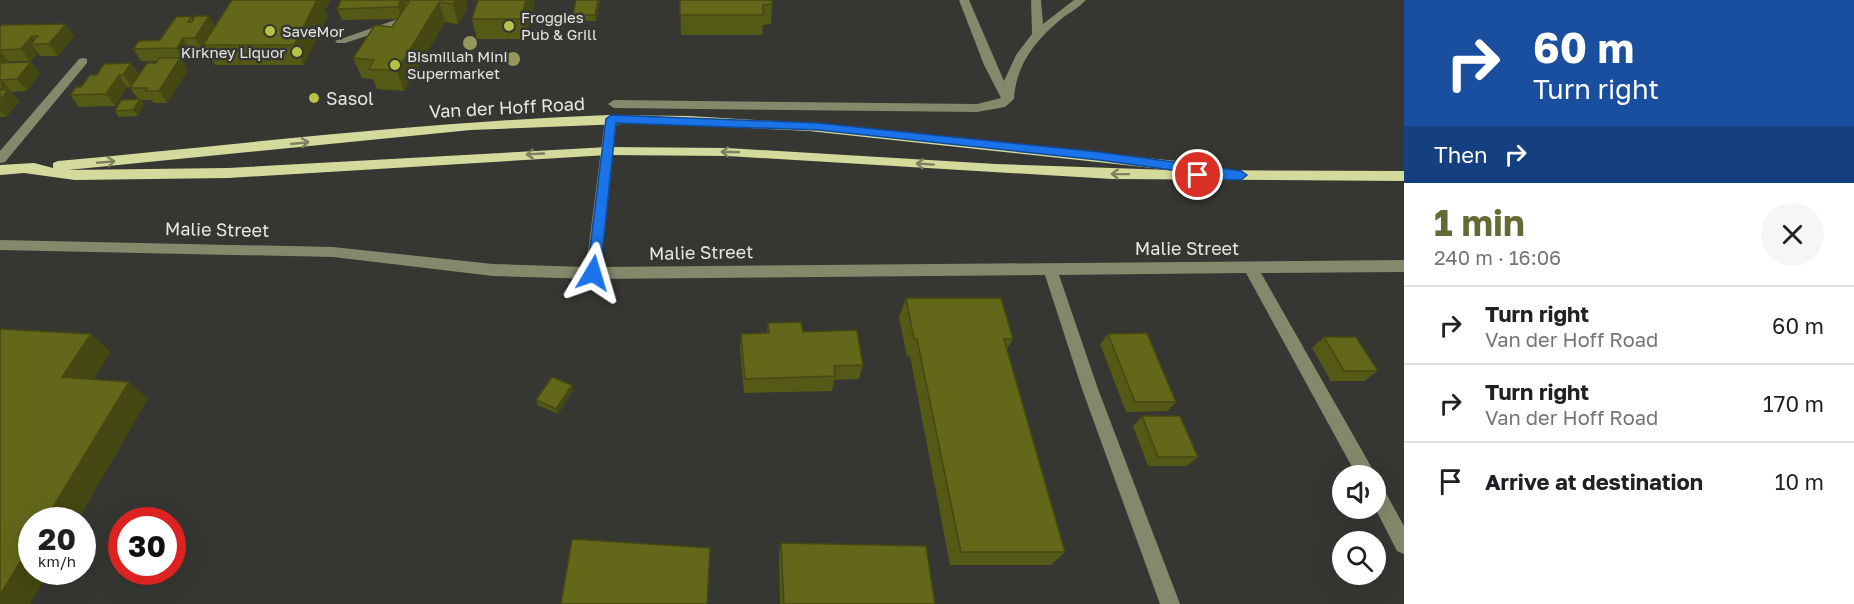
<!DOCTYPE html>
<html lang="en">
<head>
<meta charset="utf-8">
<style>
	:root { --surface:#fff; --page:#f6f6f6; --text:#202124; --muted:#757577; --line:#e0e0e0; --accent:#656933 }
	body { margin:0; font-family:"Golos Text",sans-serif; background:var(--page); color:var(--text); height:100vh; display:flex; flex-direction:column; font-size:22px; white-space:nowrap }
	* { box-sizing:border-box; margin:0 }
	p { font-size:20px; color:var(--muted) }
	.icon { flex:none; width:33px; height:33px; fill:none; stroke:currentColor; stroke-width:2; stroke-linecap:round; stroke-linejoin:round }
	.map { position:relative; flex:1; overflow:hidden }
	.details { display:flex; flex-direction:column; background:var(--surface); width:450px }
	.details>* { flex:none }
	.hud { background:#1a4fa0; color:#fff; overflow:hidden }
	.buttons { position:absolute; left:1332px; top:465px; display:grid; gap:12px }
	.buttons a { display:grid; place-items:center; width:54px; height:54px; border-radius:50%; background:var(--surface); box-shadow:0 6px 24px #0002; font-size:30px }
	.speed { position:absolute; left:18px; top:507px; display:flex; gap:12px; font-size:30px; font-weight:700; text-align:center }
	.speed>* { display:grid; place-content:center; width:78px; height:78px; border-radius:50%; background:var(--surface); box-shadow:0 6px 24px #0002; line-height:1 }
	.speed small { font-size:15px; font-weight:400 }
	.speed .limit { border:9px solid #d22; background:#fff; color:#111 }
	.pin { position:absolute; display:grid; place-items:center; width:51px; height:51px; color:#fff; margin:-26px; border:3px solid #fff; border-radius:50%; box-shadow:0 2px 6px #0007 }
	.me { position:absolute; width:66px; margin:-33px; rotate:7deg; stroke-linejoin:round; filter:drop-shadow(0 0 4px #0008) }
	.turn { display:flex; align-items:center; gap:21px; height:126px; padding:0 30px; font-size:27px }
	.turn .icon { width:78px; height:78px; stroke-width:2.5 }
	.turn b { display:block; font-size:42px; line-height:51px }
	.then { display:flex; align-items:center; height:57px; padding:0 30px; background:#0003; gap:12px; font-size:22px }
	.round { display:grid; place-items:center; flex:none; width:63px; height:63px; border-radius:32px; background:var(--page) }
	.headline { display:flex; align-items:center; justify-content:space-between; height:102px; padding:0 30px }
	h1 { font-size:36px; font-weight:700; line-height:45px; color:var(--accent) }
	ul { padding:0; list-style:none }
	li { display:flex; align-items:center; gap:18px; height:78px; padding:0 30px; border-top:2px solid var(--line) }
	li div { flex:1 }
	li b { display:block; font-size:22px }
	li em { font-style:normal }
	main { display:flex; flex:1; min-height:0 }
	.map>svg:first-child { display:block }
	.lines { fill:none; stroke-linecap:round; stroke-linejoin:round }
	.minor { fill:#85886a; fill-rule:evenodd }
	.major { fill:#d4da9b; fill-rule:evenodd }
	.tree { fill:#94985d }
	.wall { fill:#555916 }
	.shaded-wall { fill:#454812 }
	.building { fill:#63671a; stroke:#454812; stroke-width:1.5 }
	.oneway { stroke:#7d8061 }
	.route { fill:#1a73e8; stroke:#114b97; stroke-width:1.5 }
	.poi-dot { fill:#b9c046; stroke:#363632; stroke-width:2 }
	.labels { text-anchor:middle; dominant-baseline:central; stroke-width:5; stroke-linejoin:round; paint-order:stroke }
	.far-poi-label { font-size:15px; fill:#e6e6e4; stroke:#363632; text-anchor:start }
	.poi-label { font-size:18px; fill:#e6e6e4; stroke:#363632; text-anchor:start }
	.street-label { font-size:18px; fill:#e6e6e4; stroke:#363632 }
</style>
</head>
<body>
<main>
<div class="map">
<svg width="1404" height="604" viewBox="0 0 1404 604">
	<rect width="100%" height="100%" fill="#363632"/>
	<g class="lines">
		<path class="minor" d="M412 0H422L406 23 345 43H337L335 41 398 19Z
			M959 0H969L1004 81 1016 55 1032 34 1031 0H1041L1043 24 1074 0H1086C1079 8 1068 13 1060 20 1035 41 1016 65 1014 99L1005 107 977 112 614 108 608 104 614 100 977 104 1001 98 984 65Z
			M83 58 87 59V63L5 162 0 163V151L79 59Z
			M611 115 617 119 601 267 1404 260V272L1261 273 1373 470 1376 476V477L1357 476 1246 273 1059 275 1098 389 1180 604H1160L1082 389 1045 275 593 279 493 276 333 257 0 250V240L333 247 493 264 586 267 605 119Z
			M1376 484 1382 486 1404 526V554L1397 551 1375 508Z"/>
		<path class="major" d="M609 115 689 116 809 123 1176 161 1183 166 1178 170 1404 171V181L1112 179 727 156 608 155 228 178 75 180 24 173 0 175V165L34 163 53 168V163L58 161C242 144 425 122 609 115ZM649 123 809 131 1171 170 996 164 727 148 608 147 228 168 68 170 471 130Z"/>
	</g>
	<g class="tree">
		<circle cx="470" cy="43" r="7"/>
		<circle cx="513" cy="59" r="7"/>
	</g>
	<path class="wall" d="M232 0H330L325 10 328 16 304 65H215L204 47 202 50H190L184 60H182L188 70 167 103H154L151 100H141L144 105 138 116 119 117 115 111 138 99 130 88 131 87H127L115 106 79 107 70 95 97 75 131 63 139 75 156 63 157 61H141L133 49 160 40 192 16 193 20 215 27Z
		M341 0H466L468 7 458 24 445 22 404 91 377 89 373 79 362 78 353 58 392 27 397 19 342 20 337 9Z
		M478 0H535L526 39H477L472 19Z
		M600 0 596 21H574L573 15Z
		M680 0 772 4 771 24 763 25 762 35H681Z
		M0 27 74 36 58 56H40L38 53 30 61H8L7 63 31 62 40 74 27 91 10 92 19 101 6 117H0Z
		M906 298 1013 339 1007 349 1065 552 1051 565H950L910 356 907 357 899 317Z
		M768 323 803 332 863 365 859 379 834 380 832 391 744 393 740 349 741 334 767 333Z
		M1108 334 1176 402 1167 411 1126 412 1100 344Z
		M1324 337 1378 371 1364 381H1331L1312 348Z
		M573 390 558 414 538 405 536 400Z
		M1142 416 1198 457 1187 466H1148L1133 426Z
		M781 543 935 604H780L779 554Z"/>
	<path class="shaded-wall" d="M315 0H330L325 10 328 16 304 65 294 45Z
		M401 0H409L405 1 407 7 403 19 398 7Z
		M454 0H466L468 7 458 24 453 4Z
		M526 0H535L526 39 521 19Z
		M598 0H600L596 21 595 15Z
		M439 2 445 22 404 91 397 71Z
		M209 16 216 28 203 45 204 47 202 50 195 38Z
		M66 24 74 36 58 56 49 44Z
		M32 36 39 44H31L38 53 30 61 21 49Z
		M183 38 190 50 184 60 177 48Z
		M0 51 8 61 2 68 0 65Z
		M180 58 188 70 167 103 159 91Z
		M31 62 40 74 27 91 17 79Z
		M131 63 139 75 132 87 123 75Z
		M119 75 127 87 115 106 106 94Z
		M1 79 19 101 6 117 0 110Z
		M140 99 144 105 138 116 133 110Z
		M91 334 111 352 84 394 62 377Z
		M129 382 148 399 78 520H45Z
		M572 385 573 390 558 414 556 409Z
		M32 543V572H49L30 604H0V595Z"/>
	<path class="building" d="M232 0H317L294 45H203Z
		M341 0H401L398 7 337 9Z
		M406 0H455L453 4 439 2 397 71 369 69 374 60 353 58 375 25 392 27 409 2 405 1Z
		M478 0H526L521 19H472Z
		M576 0H598L595 15H573Z
		M680 0H772V4L763 5V15H680Z
		M192 16 188 22H192L195 16H209L195 38H183L177 48 133 49 139 41 160 40 176 17Z
		M66 24 49 44H31L38 36H32L21 49 0 50V27L2 25Z
		M159 58H180L159 91H145L148 88H130L147 63H156Z
		M31 62 17 79 0 80V63Z
		M131 63 123 75H119L106 94 70 95 76 87H81L90 75H97L104 64Z
		M0 90H8L0 100Z
		M140 99 133 110 115 111 121 100Z
		M906 298H1001L1013 339H1004L1065 552H961L917 339H914Z
		M801 322 803 332 857 330 863 365 834 366 835 376 745 379 741 334 769 333 768 323Z
		M0 329 91 334 62 377 129 382 45 520H32V543L0 595Z
		M1147 333 1176 402H1135L1108 334Z
		M1324 337H1356L1378 371H1344Z
		M552 377 572 385 556 409 536 400Z
		M1142 416H1180L1198 457H1158Z
		M572 539 710 548 707 604H561Z
		M781 543 926 546 935 604H784Z"/>
	<defs><path id="oneway-shaft" d="M-6 0H5M1.5-3L5.5 0L1.5 3" fill="none" stroke-width="1.6" stroke-linecap="round" stroke-linejoin="round" transform="scale(1.5)"/></defs>
	<g class="oneway">
		<use href="#oneway-shaft" transform="translate(300 143) rotate(-6)"/>
		<use href="#oneway-shaft" transform="translate(730 152) rotate(-178)"/>
		<use href="#oneway-shaft" transform="translate(535 154) rotate(177)"/>
		<use href="#oneway-shaft" transform="translate(106 162) rotate(-5)"/>
		<use href="#oneway-shaft" transform="translate(925 164) rotate(-176)"/>
		<use href="#oneway-shaft" transform="translate(1120 174) rotate(-179)"/>
	</g>
	<path class="route" d="M611 115 818 123 1099 152 1241 171 1247 175 1241 180 1198 179 1194 178 1193 173 1099 160 818 130 616 123 600 273 593 278 587 273 606 119Z"/>
	<g class="poi-dot">
		<circle cx="509" cy="26" r="6"/>
		<circle cx="270" cy="31" r="6"/>
		<circle cx="297" cy="52" r="6"/>
		<circle cx="395" cy="65" r="6"/>
		<circle cx="314" cy="98" r="6"/>
	</g>
	<g class="labels">
		<g class="far-poi-label">
			<text x="521" y="17">Froggies<tspan x="521" dy="17">Pub &amp; Grill</tspan></text>
			<text x="282" y="31">SaveMor</text>
			<text x="285" y="52" text-anchor="end">Kirkney Liquor</text>
			<text x="407" y="56">Bismillah Mini<tspan x="407" dy="17">Supermarket</tspan></text>
		</g>
		<g class="poi-label">
			<text x="326" y="98">Sasol</text>
		</g>
		<g class="street-label">
			<text transform="translate(507 107) rotate(-3)">Van der Hoff Road</text>
			<text transform="translate(217 229) rotate(1)">Malie Street</text>
			<text x="1187" y="248">Malie Street</text>
			<text transform="translate(701 252) rotate(-1)">Malie Street</text>
		</g>
	</g>
</svg>
<div class="buttons">
<a><svg class="icon" aria-label="sound" viewBox="0 0 24 24"><path d="M4 9h4l5-4v14l-5-4H4zM17 9q2 3 0 6"/></svg></a>
<a><svg class="icon" aria-label="search" viewBox="0 0 24 24"><circle cx="10" cy="10" r="6"/><path d="M15 15l6 6"/></svg></a>
</div>
<div class="speed"><div>20<small>km/h</small></div><div class="limit">30</div></div>
<div class="pin" style="left:1198px;top:175px;background:#d93025"><svg class="icon" aria-label="arrive" viewBox="0 0 24 24"><path d="M6 21V4h12l-3 4 3 4H6"/></svg></div>
<svg class="me" style="left:593px;top:273px" viewBox="-20 -20 40 40"><path d="M0-17L14 15 0 8-14 15z" fill="#1a73e8" stroke="#fff" stroke-width="4"/></svg>
</div>
<section class="details">
<div class="hud">
<div class="turn"><svg class="icon" aria-label="right" viewBox="0 0 24 24"><path d="M7 20v-9h11M14 6l5 5-5 5"/></svg><div><b>60 m</b>Turn right</div></div>
<div class="then">Then<svg class="icon" aria-label="right" viewBox="0 0 24 24"><path d="M7 20v-9h11M14 6l5 5-5 5"/></svg></div>
</div>
<div class="headline"><div><h1>1 min</h1><p>240 m · 16:06</p></div><a class="round"><svg class="icon" aria-label="close" viewBox="0 0 24 24"><path d="M6 6l12 12M18 6L6 18"/></svg></a></div>
<ul>
<li><svg class="icon" aria-label="right" viewBox="0 0 24 24"><path d="M7 20v-9h11M14 6l5 5-5 5"/></svg><div><b>Turn right</b><p>Van der Hoff Road</p></div><em>60 m</em></li>
<li><svg class="icon" aria-label="right" viewBox="0 0 24 24"><path d="M7 20v-9h11M14 6l5 5-5 5"/></svg><div><b>Turn right</b><p>Van der Hoff Road</p></div><em>170 m</em></li>
<li><svg class="icon" aria-label="arrive" viewBox="0 0 24 24"><path d="M6 21V4h12l-3 4 3 4H6"/></svg><div><b>Arrive at destination</b></div><em>10 m</em></li>
</ul>
</section>
</main>
</body>
</html>
